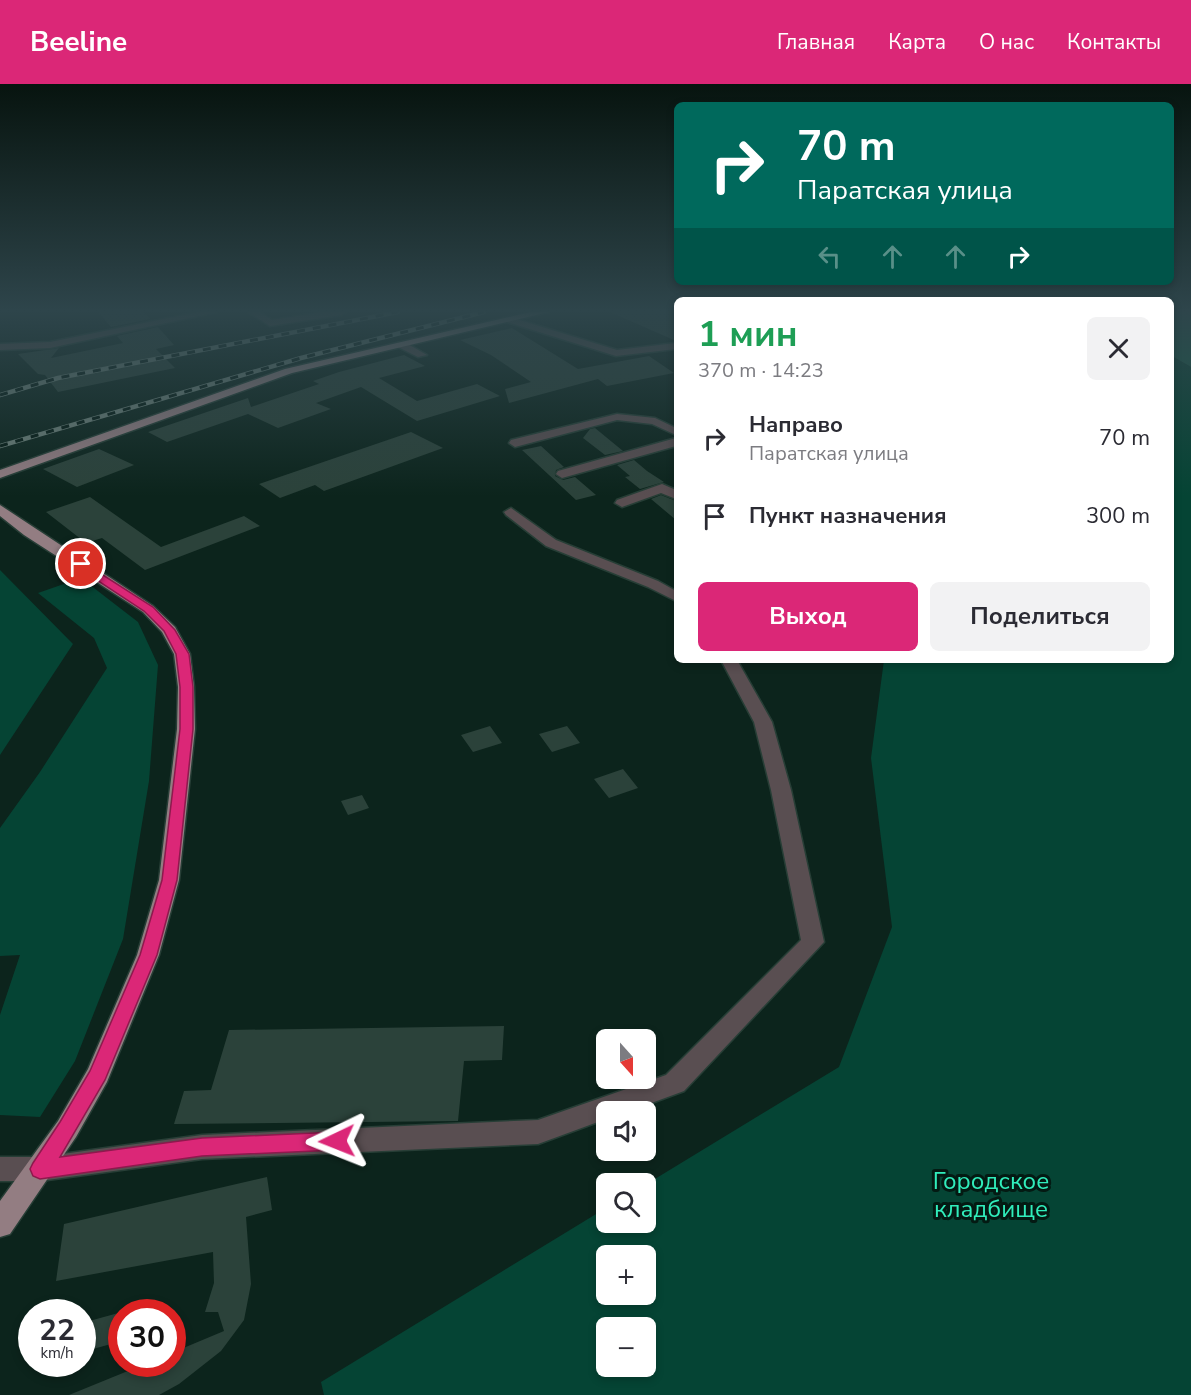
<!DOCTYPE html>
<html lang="ru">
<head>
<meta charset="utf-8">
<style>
	:root { --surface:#fff; --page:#f2f2f3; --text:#2b2b33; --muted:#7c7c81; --accent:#db2777 }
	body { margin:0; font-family:"Nunito Sans",sans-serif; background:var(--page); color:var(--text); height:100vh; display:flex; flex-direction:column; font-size:22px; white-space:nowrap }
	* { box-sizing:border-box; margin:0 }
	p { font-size:20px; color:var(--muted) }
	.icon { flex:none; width:33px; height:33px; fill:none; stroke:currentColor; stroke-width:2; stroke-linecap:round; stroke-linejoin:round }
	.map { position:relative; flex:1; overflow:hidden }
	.side { position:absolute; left:674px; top:213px; width:500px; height:366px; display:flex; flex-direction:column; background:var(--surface); border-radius:9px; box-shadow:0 3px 9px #0003 }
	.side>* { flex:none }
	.top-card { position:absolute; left:674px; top:18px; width:500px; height:183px; border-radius:9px; box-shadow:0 3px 9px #0003; background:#00695c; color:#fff; overflow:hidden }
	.needle { width:39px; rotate:159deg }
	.tools { position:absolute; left:596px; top:945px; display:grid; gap:12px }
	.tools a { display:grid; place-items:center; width:60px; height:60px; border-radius:9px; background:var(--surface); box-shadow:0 3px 9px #0003; font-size:30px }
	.speed { position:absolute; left:18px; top:1215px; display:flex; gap:12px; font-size:30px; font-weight:700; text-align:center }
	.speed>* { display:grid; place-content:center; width:78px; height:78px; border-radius:50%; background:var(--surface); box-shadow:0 3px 9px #0003; line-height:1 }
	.speed small { font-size:15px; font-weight:400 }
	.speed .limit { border:9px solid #d22; background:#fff; color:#111 }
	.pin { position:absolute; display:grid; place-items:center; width:51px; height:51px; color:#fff; margin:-26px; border:3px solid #fff; border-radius:50%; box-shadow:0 2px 6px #0007 }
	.me { position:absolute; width:66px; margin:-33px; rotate:268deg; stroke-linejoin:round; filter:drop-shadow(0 0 4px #0008) }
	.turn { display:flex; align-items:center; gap:21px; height:126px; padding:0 24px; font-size:27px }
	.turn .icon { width:78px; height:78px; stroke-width:2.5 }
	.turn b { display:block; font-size:42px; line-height:51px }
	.lanes { display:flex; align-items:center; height:57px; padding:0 24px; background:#0003; justify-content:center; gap:30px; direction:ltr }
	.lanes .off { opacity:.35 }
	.round { display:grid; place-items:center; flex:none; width:63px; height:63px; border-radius:9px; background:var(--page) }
	.head { display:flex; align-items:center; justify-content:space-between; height:102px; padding:0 24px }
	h1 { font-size:36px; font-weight:700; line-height:45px; color:#1e9e55 }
	.primary-button { display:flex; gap:12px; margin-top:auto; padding:12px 24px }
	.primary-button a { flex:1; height:69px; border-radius:9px; background:var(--accent); color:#fff; font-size:24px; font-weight:700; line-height:69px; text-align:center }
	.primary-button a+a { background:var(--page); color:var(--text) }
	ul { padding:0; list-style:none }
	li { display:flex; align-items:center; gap:18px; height:78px; padding:0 24px }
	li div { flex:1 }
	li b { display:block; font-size:22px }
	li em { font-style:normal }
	header { display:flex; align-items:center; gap:36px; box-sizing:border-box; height:84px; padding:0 30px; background:var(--accent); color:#fff }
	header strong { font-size:28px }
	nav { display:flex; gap:33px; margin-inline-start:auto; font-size:21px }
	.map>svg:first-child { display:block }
	.green { fill:#054434; fill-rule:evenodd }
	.forest { fill:#17604b }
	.building { fill:#2b423a }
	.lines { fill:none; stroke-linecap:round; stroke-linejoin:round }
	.minor-casing { stroke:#273e36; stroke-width:3 }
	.major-casing { stroke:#273e36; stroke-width:3 }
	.minor { fill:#594e51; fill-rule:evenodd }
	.major { fill:#937d82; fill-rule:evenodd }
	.rail-casing { stroke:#6d8079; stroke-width:4.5 }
	.rail { stroke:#041a13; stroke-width:3; stroke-dasharray:8; stroke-linecap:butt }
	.route { fill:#db2777; stroke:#8e194d; stroke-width:1.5 }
	.labels { text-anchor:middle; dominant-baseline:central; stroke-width:6; stroke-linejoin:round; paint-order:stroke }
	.near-park-label { font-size:24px; fill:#30edbb; stroke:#041a13 }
</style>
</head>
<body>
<header>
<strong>Beeline</strong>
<nav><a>Главная</a><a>Карта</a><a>О нас</a><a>Контакты</a></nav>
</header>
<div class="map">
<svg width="1191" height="1311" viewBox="0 0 1191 1311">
	<rect width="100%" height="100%" fill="#0c241c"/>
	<path class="green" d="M1170 271 1191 283V1311H324L321 1298 606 1124V1138H645V1101L839 983 892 843 871 674 884 576H1170ZM606 1172H645V1210H606ZM606 1244H645V1282H606Z
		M0 486 73 560 0 671Z
		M81 494 138 538 158 581 149 697 123 855 75 977 40 1033 0 1031V931L20 871 0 872V744L40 688 107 584 94 554 38 509Z"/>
	<path class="forest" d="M1170 228H1191V283L1170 271Z"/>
	<path class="building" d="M98 228H144L150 235 111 243Z
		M610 228H676V257Z
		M158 243 174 261 156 265 175 284 58 308 45 291 38 290 18 270 59 264 51 274 123 259 117 252Z
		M512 244 578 285 649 272 674 289 607 302 598 295 509 319 505 305 531 298 491 271 460 256Z
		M404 271 425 282 379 294 417 317 477 300 500 312 417 337 361 303 316 319 331 325 278 344 248 330 167 358 148 348 248 314 251 323 319 300 313 297 339 288Z
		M595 344 623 367 605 371 583 354 590 345Z
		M411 348 443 364 324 407 315 401 280 414 259 400Z
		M541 362 564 383 556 386 555 392 563 396 575 393 596 411 576 416 522 366Z
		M99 365 134 381 77 403 43 385Z
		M634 376 647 387 664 398 640 405 625 393 630 392 617 381Z
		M661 411 676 417V436L651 415Z
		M90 413 161 463 244 432 260 442 145 486 102 454 86 459 46 428Z
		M490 642 502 659 473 668 461 651Z
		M567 642 580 659 552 668 539 650Z
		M623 685 638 704 609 714 594 695Z
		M362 711 369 724 348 731 341 717Z
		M504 942 502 976 464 977 458 1037 174 1040 184 1007 211 1006 229 946Z
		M267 1093 272 1126 246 1133 251 1200 244 1236 221 1267 179 1300 159 1311H69L145 1280H172L181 1265 224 1247 218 1228H205L214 1199 213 1168 56 1197 64 1140Z
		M122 1228V1257L82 1268V1239Z"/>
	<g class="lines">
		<g class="minor-casing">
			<path id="minor" d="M198 228H217L50 264 0 266V260L50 258Z
				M248 228H260L272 236 322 228H346L341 231 270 242Z
				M507 234H513L617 266 676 259V265L616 272 507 238Z
				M398 259H406L427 271 418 273 398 263Z
				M617 330 655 334 676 344V351L652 340 617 336 515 363 509 359 511 356Z
				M676 354V362L562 394 556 390 558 387Z
				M662 400 676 406V415L661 409 622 423 615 419 617 416Z
				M511 424 556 456 658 497 676 507V517L648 503 546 462 506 431 504 428Z
				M721 576H737L772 638 791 706 824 858 684 1007 627 1028H606V1035L538 1060 202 1075 40 1097H0V1073H40L202 1051 538 1036 666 991 801 856 771 706 754 638Z"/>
		</g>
		<g class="major-casing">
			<path id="major" d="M531 228H549L292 289 0 394V386L285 285Z
				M0 421 153 522 175 543 190 570 194 603 195 645 179 796 159 871 107 998 76 1053 10 1150 0 1153V1117L58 1037 88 985 137 871 159 796 177 645 178 603 174 570 162 548 143 528 24 451 0 432Z"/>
		</g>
		<use href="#minor" class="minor"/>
		<use href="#major" class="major"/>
		<g class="rail-casing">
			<path id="rail" d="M0 311 58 294 398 228
				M0 362 301 274 484 228"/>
		</g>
		<use href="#rail" class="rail"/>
	</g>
	<linearGradient id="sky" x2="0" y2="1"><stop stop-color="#07140f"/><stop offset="0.55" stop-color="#2e454b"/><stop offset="1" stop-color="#2e454b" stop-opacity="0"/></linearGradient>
	<rect width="1191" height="412" fill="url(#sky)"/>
	<path class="route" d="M81 477 153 523 175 546 189 570 193 603V645L177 796 157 871 105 996 60 1073 202 1054 337 1048 344 1051 346 1057 344 1063 337 1066 202 1072 40 1095 33 1092 30 1085 33 1079 60 1038 90 987 140 871 162 796 180 645V603L176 570 164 547 144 527 77 483 75 480Z"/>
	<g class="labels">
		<g class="near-park-label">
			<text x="991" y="1097">Городское<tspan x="991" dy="28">кладбище</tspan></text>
		</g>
	</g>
</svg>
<div class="tools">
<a><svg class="needle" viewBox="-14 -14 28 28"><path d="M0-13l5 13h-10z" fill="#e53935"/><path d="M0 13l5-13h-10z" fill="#7c7c81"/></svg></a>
<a><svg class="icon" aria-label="sound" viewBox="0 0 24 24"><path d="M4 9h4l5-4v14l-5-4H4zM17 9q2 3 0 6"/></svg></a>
<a><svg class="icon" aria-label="search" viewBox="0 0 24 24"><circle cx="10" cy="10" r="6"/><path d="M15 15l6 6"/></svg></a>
<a>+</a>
<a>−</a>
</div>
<div class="speed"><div>22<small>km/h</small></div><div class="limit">30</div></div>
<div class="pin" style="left:81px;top:480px;background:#d93025"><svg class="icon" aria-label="arrive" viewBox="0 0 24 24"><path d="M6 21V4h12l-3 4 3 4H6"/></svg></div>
<svg class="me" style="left:337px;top:1057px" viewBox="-20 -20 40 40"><path d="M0-17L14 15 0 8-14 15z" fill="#db2777" stroke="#fff" stroke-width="4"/></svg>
<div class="top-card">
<div class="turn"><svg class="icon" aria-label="right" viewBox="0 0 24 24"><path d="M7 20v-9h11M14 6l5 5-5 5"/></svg><div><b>70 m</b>Паратская улица</div></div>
<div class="lanes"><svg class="icon off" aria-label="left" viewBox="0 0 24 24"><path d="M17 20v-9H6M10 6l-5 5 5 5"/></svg><svg class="icon off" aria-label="ahead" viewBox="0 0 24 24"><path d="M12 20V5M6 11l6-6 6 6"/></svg><svg class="icon off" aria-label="ahead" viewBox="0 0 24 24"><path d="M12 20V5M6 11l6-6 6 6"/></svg><svg class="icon" aria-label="right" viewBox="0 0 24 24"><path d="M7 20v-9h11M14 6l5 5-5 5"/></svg></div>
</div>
<section class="side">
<div class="head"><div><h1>1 мин</h1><p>370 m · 14:23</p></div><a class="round"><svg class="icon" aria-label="close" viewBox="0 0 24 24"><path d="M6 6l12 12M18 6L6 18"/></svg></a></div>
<ul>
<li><svg class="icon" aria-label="right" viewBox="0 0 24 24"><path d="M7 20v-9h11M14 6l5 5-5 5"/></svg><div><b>Направо</b><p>Паратская улица</p></div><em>70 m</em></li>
<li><svg class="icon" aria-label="arrive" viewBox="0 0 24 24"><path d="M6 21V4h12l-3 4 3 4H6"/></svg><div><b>Пункт назначения</b></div><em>300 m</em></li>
</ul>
<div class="primary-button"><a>Выход</a><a>Поделиться</a></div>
</section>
</div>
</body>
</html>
